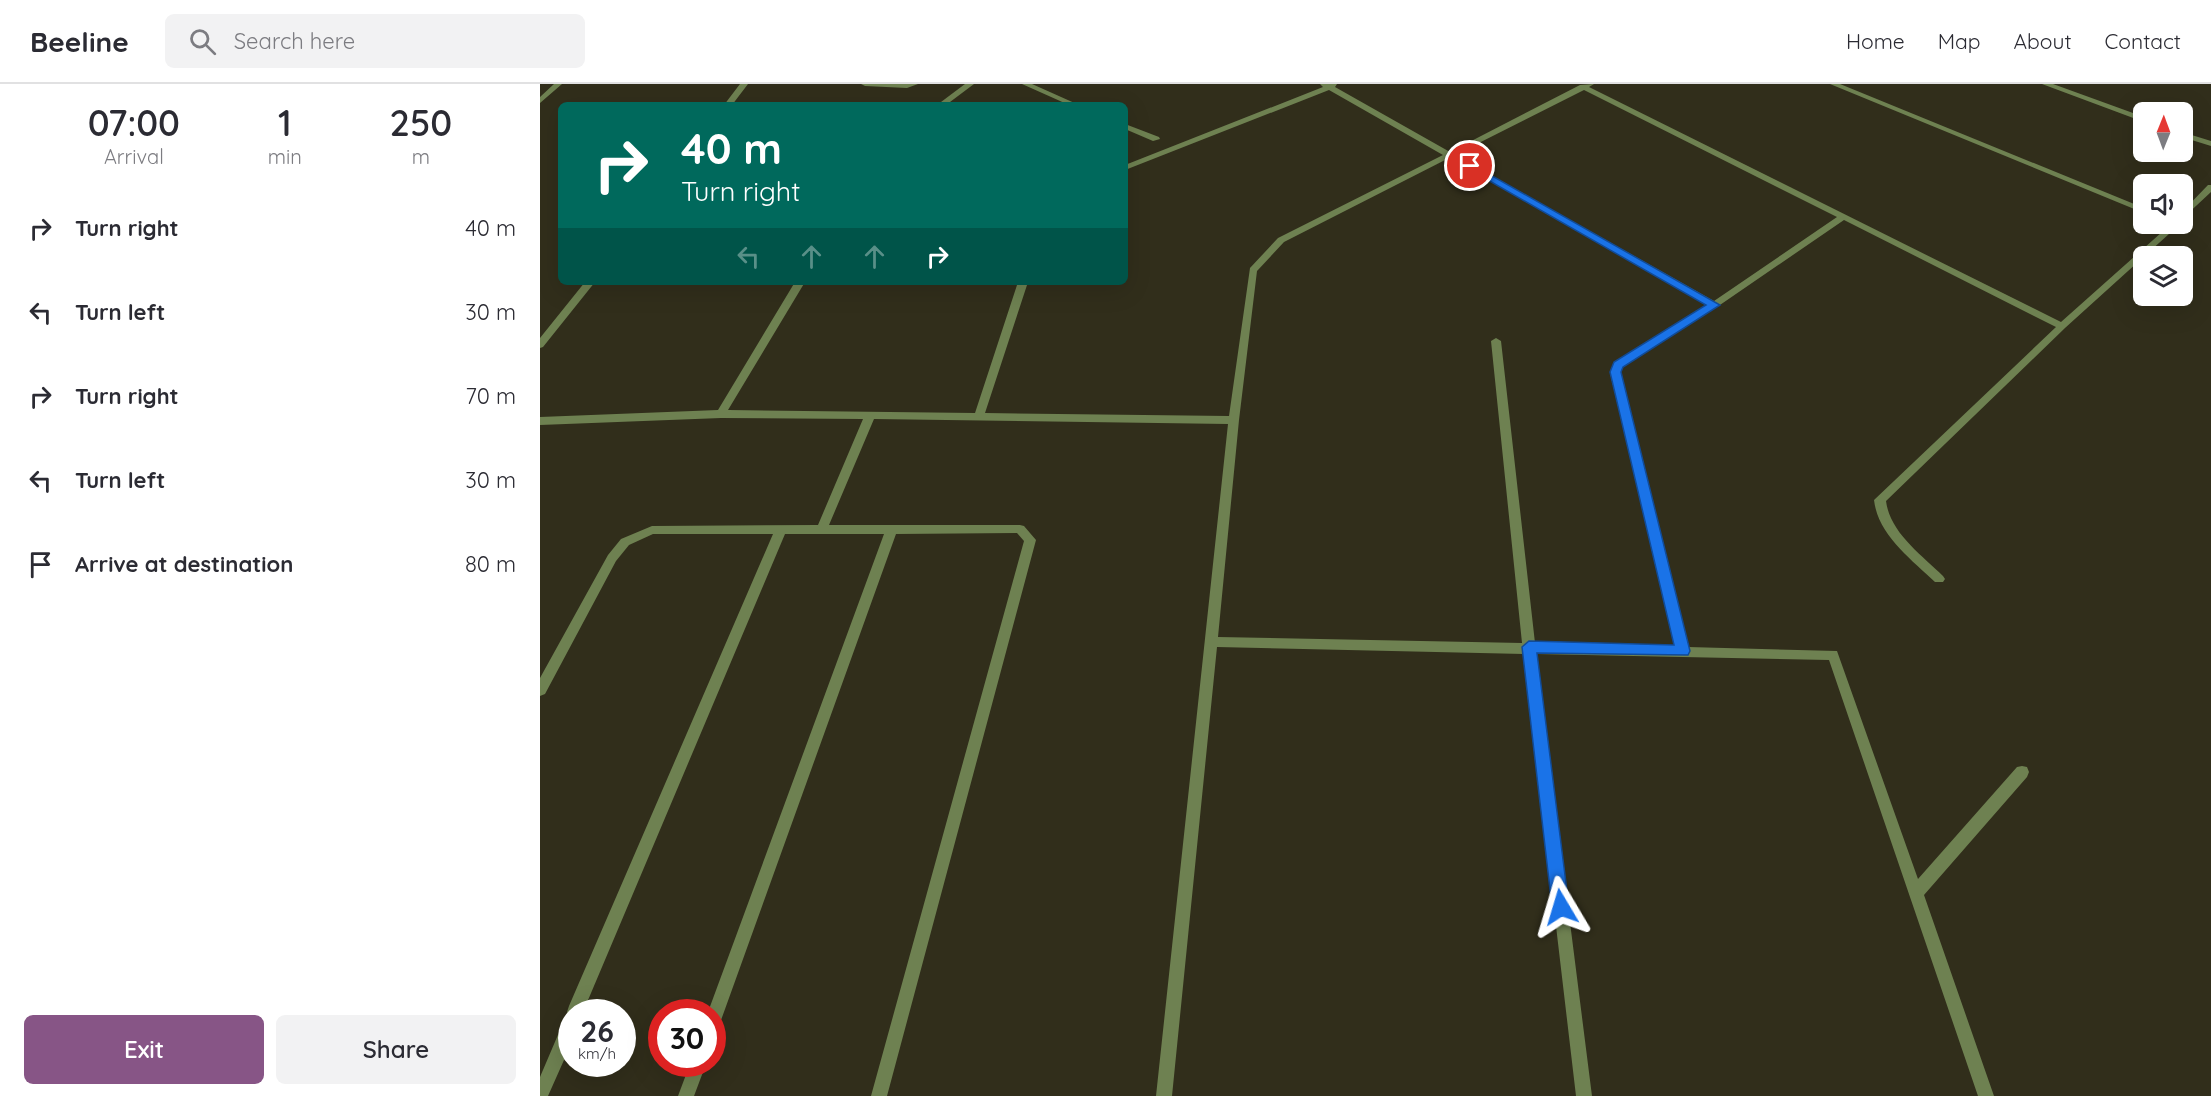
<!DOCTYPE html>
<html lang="en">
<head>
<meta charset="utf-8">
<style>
	:root { --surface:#fff; --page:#f2f2f3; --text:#2b2b33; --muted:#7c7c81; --line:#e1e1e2; --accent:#875586 }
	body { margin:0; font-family:Quicksand,sans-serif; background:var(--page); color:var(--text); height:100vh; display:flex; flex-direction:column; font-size:22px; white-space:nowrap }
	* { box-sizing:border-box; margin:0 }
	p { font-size:20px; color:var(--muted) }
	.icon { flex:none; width:33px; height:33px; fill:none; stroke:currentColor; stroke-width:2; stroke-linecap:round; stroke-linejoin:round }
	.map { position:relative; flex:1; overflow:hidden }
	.details { display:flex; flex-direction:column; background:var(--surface); width:540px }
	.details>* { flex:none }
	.guide { position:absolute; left:18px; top:18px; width:570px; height:183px; border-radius:9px; box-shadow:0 6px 24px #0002; background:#00695c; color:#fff; overflow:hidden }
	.needle { width:39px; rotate:1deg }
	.buttons { position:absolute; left:1593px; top:18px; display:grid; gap:12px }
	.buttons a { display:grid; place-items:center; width:60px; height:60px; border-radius:9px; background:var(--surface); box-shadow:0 6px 24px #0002; font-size:30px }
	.speed { position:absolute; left:18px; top:915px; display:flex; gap:12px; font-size:30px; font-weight:700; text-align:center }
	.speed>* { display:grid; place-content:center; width:78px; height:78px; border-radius:50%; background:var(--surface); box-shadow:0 6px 24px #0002; line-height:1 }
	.speed small { font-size:15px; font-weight:400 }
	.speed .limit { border:9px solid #d22; background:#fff; color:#111 }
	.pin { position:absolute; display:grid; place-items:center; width:51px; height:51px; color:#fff; margin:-26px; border:3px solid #fff; border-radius:50%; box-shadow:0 2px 6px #0007 }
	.me { position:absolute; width:66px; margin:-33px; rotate:353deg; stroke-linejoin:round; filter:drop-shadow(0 0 4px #0008) }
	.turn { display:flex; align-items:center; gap:21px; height:126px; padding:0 24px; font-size:27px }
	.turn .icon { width:78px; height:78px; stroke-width:2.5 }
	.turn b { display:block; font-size:42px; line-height:51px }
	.lanes { display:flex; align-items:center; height:57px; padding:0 24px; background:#0003; justify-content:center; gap:30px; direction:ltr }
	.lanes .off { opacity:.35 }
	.eta { display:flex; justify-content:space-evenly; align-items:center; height:102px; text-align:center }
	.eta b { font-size:36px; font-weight:600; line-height:42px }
	.cta { display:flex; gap:12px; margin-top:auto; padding:12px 24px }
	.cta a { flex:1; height:69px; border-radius:9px; background:var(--accent); color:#fff; font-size:24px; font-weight:600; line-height:69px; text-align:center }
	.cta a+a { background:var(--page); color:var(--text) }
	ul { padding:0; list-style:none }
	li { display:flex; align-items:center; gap:18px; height:84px; padding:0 24px }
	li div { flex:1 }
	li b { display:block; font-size:22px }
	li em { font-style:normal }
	header { display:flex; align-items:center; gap:36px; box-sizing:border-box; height:84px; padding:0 30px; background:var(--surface); border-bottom:2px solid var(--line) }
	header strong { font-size:28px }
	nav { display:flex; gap:33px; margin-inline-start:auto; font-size:21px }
	.search { width:420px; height:54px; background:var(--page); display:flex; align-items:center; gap:15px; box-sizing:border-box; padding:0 21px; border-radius:9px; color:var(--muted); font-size:22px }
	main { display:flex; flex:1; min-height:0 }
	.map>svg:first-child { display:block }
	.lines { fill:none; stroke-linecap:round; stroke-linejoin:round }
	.street { fill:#6e8151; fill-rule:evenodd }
	.route { fill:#1a73e8; stroke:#114b97; stroke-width:1.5 }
</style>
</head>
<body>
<header>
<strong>Beeline</strong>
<div class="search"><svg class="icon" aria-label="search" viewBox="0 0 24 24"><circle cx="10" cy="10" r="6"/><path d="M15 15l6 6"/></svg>Search here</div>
<nav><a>Home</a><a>Map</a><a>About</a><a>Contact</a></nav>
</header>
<main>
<section class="details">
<div class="eta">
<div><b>07:00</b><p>Arrival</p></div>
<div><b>1</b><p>min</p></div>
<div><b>250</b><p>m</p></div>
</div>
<ul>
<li><svg class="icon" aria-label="right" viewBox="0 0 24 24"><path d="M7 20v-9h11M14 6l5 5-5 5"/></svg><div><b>Turn right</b></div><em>40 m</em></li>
<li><svg class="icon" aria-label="left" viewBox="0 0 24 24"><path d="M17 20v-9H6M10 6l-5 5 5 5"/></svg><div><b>Turn left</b></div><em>30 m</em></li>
<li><svg class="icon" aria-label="right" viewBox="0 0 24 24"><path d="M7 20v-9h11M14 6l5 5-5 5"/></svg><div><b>Turn right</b></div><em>70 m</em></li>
<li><svg class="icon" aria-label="left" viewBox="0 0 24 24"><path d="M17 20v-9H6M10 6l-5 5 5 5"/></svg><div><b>Turn left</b></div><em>30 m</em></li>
<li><svg class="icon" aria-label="arrive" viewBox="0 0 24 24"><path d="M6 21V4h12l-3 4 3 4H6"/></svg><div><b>Arrive at destination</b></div><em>80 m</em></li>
</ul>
<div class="cta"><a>Exit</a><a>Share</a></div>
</section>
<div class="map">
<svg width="1671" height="1012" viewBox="0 0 1671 1012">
	<rect width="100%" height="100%" fill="#312e1b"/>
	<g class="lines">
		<path class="street" d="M14 0H22L0 19V13Z
			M200 0H208L192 21H184Z
			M321 0H378L367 4 325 2Z
			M425 0H434L406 21H397Z
			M482 0H492L539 21H529Z
			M780 0H797L795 3 910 68 1040 1 1054 0 1049 3 1521 238 1631 140H1640L1525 244 1346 417C1350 449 1382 471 1403 492L1405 495 1403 498H1395C1371 475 1338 451 1334 416L1516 243 1304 136 1177 223 1082 282 1080 289 1148 563 1297 567 1378 795 1477 683 1482 682 1487 683 1489 688 1487 693 1384 811 1454 1012H1438L1289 576 996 570 1052 1012H1036L984 570 677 563 632 1012H616L688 340 334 335 289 441H480L484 442 496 456 347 1012H331L484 457 477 449 356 450 180 939 178 945 172 947V928H168L344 450H245L43 928H32V958L8 1012H0V993L26 932 28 931 27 928 29 922 233 450H113L89 461 76 477 5 610 0 612V594L68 471 81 455 112 442 278 441 323 335 181 334 0 341V333L178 326 255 198H265L188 326 435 329 478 198H488L445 329 689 332 710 184 738 154 903 71 789 6 585 86V81L783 3ZM1044 6 1297 133 1174 217 915 71ZM909 74 1167 221 1074 278 1070 289 1136 562 995 559 961 257 956 254 951 257 982 559 678 553 699 336 717 187 744 158Z
			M1290 0H1300L1604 124V129Z
			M1502 0H1513L1604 33V38Z
			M585 40 619 53 620 55 613 57 585 45Z
			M1642 48 1671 57V62L1642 53Z
			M1668 101H1671V108L1642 135V128Z
			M45 198H55L3 263 0 264V254Z
			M150 980H166L154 1012H138Z"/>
	</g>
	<path class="route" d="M927 81H933L1180 221 1083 283 1081 288 1150 567 1148 571 997 569 1029 823 1027 829 1021 832 1015 829 1012 823 982 563 989 557 1134 561 1070 288 1074 278 1166 221 927 84Z"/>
</svg>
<div class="buttons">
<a><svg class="needle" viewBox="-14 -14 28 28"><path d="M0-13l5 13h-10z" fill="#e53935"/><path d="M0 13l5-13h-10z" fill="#7c7c81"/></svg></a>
<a><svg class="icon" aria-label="sound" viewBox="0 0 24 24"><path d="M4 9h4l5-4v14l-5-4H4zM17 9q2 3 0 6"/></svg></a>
<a><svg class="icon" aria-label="layers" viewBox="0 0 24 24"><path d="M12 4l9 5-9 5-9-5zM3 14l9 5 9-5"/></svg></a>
</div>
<div class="speed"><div>26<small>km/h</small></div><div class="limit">30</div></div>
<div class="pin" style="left:930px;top:82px;background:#d93025"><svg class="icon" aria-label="arrive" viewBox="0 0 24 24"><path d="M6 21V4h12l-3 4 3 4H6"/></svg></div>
<svg class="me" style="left:1021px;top:823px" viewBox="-20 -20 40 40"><path d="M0-17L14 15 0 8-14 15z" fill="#1a73e8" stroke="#fff" stroke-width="4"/></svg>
<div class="guide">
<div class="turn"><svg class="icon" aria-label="right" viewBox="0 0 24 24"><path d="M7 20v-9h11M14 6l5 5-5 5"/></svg><div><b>40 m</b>Turn right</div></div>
<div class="lanes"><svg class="icon off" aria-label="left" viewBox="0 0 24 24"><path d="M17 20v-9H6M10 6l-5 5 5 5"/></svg><svg class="icon off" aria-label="ahead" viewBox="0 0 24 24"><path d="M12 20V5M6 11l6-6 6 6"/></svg><svg class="icon off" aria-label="ahead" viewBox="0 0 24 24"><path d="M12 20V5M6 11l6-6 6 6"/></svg><svg class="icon" aria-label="right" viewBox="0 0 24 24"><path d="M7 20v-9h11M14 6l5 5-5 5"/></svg></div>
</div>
</div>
</main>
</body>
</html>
